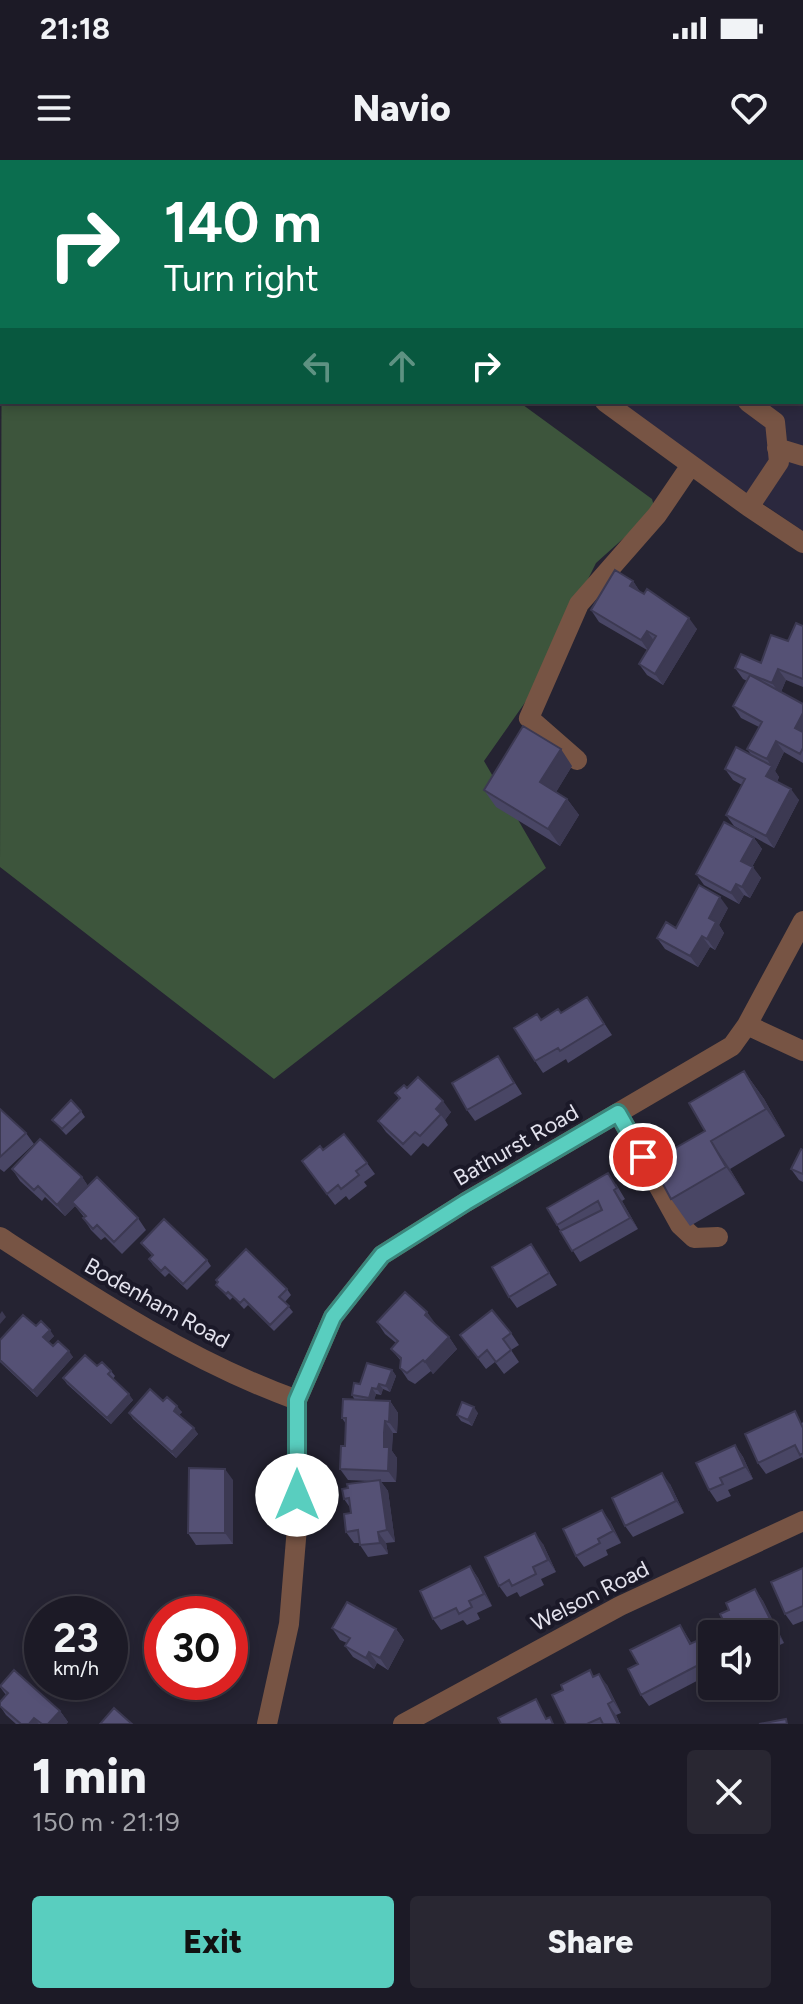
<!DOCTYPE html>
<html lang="en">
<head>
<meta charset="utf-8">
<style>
	:root { --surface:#1c1a26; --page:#292732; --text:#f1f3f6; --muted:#a0a1a7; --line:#3a3843; --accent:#59cebf }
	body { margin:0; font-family:Figtree,sans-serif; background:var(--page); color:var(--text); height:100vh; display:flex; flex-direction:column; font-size:30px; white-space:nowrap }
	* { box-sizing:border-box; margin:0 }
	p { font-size:26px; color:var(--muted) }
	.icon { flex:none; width:44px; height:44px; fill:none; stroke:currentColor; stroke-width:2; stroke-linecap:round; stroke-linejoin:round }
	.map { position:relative; height:1564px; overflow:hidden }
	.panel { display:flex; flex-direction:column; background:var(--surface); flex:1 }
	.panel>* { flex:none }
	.hud { position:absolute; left:0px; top:0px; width:804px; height:244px; box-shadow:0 4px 12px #0003,0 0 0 2px var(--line); background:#0b6e4f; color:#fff; overflow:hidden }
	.controls { position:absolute; left:698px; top:1460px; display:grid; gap:16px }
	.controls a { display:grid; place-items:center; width:80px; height:80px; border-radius:8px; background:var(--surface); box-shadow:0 4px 12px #0003,0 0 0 2px var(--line); font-size:40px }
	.speed { position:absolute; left:24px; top:1436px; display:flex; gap:16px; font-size:40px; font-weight:700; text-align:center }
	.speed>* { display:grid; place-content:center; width:104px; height:104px; border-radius:50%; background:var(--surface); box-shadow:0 4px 12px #0003,0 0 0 2px var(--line); line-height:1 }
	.speed small { font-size:20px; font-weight:400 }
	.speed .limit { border:12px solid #d22; background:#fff; color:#111 }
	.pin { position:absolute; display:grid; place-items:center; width:68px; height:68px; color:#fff; margin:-34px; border:4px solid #fff; border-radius:50%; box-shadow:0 2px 8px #0007 }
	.me { position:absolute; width:88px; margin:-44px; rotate:0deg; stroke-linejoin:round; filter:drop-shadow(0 0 6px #0008) }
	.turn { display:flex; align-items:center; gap:28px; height:168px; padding:0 32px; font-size:36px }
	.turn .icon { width:104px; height:104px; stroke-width:2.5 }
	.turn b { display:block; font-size:56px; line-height:68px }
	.lanes { display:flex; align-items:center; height:76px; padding:0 32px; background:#0003; justify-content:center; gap:40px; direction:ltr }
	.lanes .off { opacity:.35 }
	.round { display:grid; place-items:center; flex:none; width:84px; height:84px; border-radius:8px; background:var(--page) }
	.head { display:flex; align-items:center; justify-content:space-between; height:136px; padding:0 32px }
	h1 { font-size:48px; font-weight:800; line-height:60px }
	.primary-button { display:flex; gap:16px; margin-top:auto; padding:16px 32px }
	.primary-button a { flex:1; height:92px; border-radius:8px; background:var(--accent); color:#111; font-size:32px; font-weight:800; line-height:92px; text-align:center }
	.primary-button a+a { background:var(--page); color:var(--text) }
	.status { display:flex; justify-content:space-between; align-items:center; height:56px; padding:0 40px; background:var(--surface); direction:ltr }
	.status svg { height:22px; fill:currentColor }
	header { display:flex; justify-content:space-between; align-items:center; height:104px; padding:0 32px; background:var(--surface); font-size:36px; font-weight:800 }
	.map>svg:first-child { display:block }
	.built { fill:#2b283e }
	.green { fill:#3d553c }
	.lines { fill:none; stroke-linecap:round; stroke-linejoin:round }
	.minor { stroke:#775444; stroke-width:20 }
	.wall { fill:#494665 }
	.shaded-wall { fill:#3c3952 }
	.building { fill:#555175; stroke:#3c3952; stroke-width:2 }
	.route-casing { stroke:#3a867c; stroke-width:20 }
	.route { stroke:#59cebf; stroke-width:14 }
	.labels { text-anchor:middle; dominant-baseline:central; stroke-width:8; stroke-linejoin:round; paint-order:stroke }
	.street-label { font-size:22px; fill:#e3e2ed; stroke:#1b1928 }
</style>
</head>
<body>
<div class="status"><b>21:18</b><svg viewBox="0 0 49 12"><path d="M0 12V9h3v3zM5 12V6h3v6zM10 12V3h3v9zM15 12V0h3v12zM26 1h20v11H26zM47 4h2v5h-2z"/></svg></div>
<header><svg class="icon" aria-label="menu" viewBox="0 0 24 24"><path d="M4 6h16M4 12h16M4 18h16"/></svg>Navio<svg class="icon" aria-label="heart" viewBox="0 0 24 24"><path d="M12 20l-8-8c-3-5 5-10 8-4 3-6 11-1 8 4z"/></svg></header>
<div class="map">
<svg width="803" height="1564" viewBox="0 0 803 1564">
	<rect width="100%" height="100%" fill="#252332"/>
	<path class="built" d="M321 0H803V371L614 242H802V2Z"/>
	<path class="green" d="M2 89V242H519L652 339 655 350 596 403 531 534 484 601 546 708 274 919 0 707Z"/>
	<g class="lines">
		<path class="minor" d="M302 0 304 2
			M605 242 749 347 803 383
			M748 242 775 262 779 302 749 347
			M777 288 803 296
			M577 600 529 558 579 444 657 355 691 305
			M747 865 803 891
			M618 953 680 1065 694 1078 718 1077
			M0 1077C94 1138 191 1202 297 1240
			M267 1564 289 1464 297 1367V1240L333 1157 382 1095 466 1042 732 886 747 865 803 761
			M403 1564 620 1446 803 1361"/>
	</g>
	<path class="wall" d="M0 0H54L51 2H2V9L0 7Z
		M0 15 2 17V43L0 44Z
		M633 421 640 432 697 469 663 525 647 515 639 504 647 490 599 462 591 450Z
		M803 466V527L786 520 781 532 803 544V603L784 592 775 611 779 617 777 622 799 640 774 688 734 666 726 655 742 625 733 620 725 609 752 596 747 589 759 567 741 558 733 546 747 521 743 519 735 508 761 503 788 481Z
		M572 606 556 632 567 639 579 655 560 686 496 647 484 630Z
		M754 678 762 689 752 707 761 718 750 738 744 735 739 744 704 725 696 714Z
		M728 748 719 765 724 773 715 790 710 787 698 807 665 789 657 778 676 768Z
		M587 837 612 875 568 903 566 899 543 913 535 901 541 860 561 853Z
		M498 896 522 934 475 961 467 950Z
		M744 911 764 939 785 976 730 1009 745 1034 690 1066 671 1039 705 971Z
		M407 928 451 952 445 960 448 965 428 987 423 983 411 996 386 972 378 961 399 939 395 933Z
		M0 949 26 973 34 984 4 1012 0 1009Z
		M81 951 85 957 66 975 52 960Z
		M323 990 367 1003 375 1014 364 1022 367 1026 349 1040 346 1036 335 1045 302 1001Z
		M803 990V1022L799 1020 791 1009Z
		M12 1009 82 1017 88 1026 138 1058 146 1070 122 1094 105 1077 101 1080 91 1070 83 1058 84 1057 75 1046 65 1056 45 1037 42 1041 20 1021Z
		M616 1024 625 1039 622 1041 638 1069 580 1102 557 1065Z
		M141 1083 207 1100 211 1106 187 1130 169 1113 165 1117 153 1105 149 1099 152 1096Z
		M531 1084 557 1125 517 1148 509 1137Z
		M216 1125 287 1129 291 1135 285 1142 293 1152 274 1171 248 1145 244 1149 233 1137 230 1140Z
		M427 1152 434 1164 449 1177 457 1189 433 1214 431 1211 415 1224 408 1220 400 1208 401 1201 391 1189 396 1183 385 1174 377 1162Z
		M36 1166 54 1176 48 1182 53 1186 73 1197 37 1237 0 1202V1180Z
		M511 1173 519 1185 511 1190 519 1202 504 1214 495 1202 486 1209 460 1175Z
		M97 1206 111 1211 115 1216 113 1219 133 1240 111 1264 67 1224 63 1218Z
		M392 1210 396 1216 390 1232 383 1229 381 1235 376 1234 374 1240 390 1241 398 1253 397 1273H393L392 1285V1291L397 1298 396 1322H381L388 1331 395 1382 386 1383 388 1394 368 1397 360 1385V1383H354L346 1372 351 1353V1349L344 1339 370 1321 348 1320 340 1309 345 1286 346 1264 342 1258 355 1240 352 1235 360 1224Z
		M163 1241 182 1252 179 1255 198 1274 176 1298 133 1259 129 1253Z
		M478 1253 472 1266 461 1261 457 1255Z
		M803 1262V1299L802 1297 766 1314 758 1303Z
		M735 1285 743 1297 753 1319 728 1330 731 1336 717 1342 709 1330Z
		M233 1320V1384L196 1385 188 1373Z
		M670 1324 684 1353 633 1377 625 1366Z
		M610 1361 621 1383 606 1390 608 1395 584 1407 576 1396Z
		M543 1384 556 1412 541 1419 544 1425 520 1437 517 1432 507 1437 499 1426Z
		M470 1406 478 1418 492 1446 477 1453 480 1459 467 1465 463 1460 441 1470 433 1459Z
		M803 1408V1461L793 1465 785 1454Z
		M755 1429 763 1441 784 1483 767 1491 764 1486V1474H730L729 1450Z
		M680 1465 692 1484 703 1478 712 1492V1513L649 1546 641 1535 638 1504Z
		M332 1468 396 1469 404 1480 388 1510 377 1503 374 1509 353 1497 345 1486 347 1483 340 1480Z
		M162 1478V1518L153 1509 145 1498Z
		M594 1516 607 1525 621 1553 616 1555 620 1564H566Z
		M0 1527 60 1551 68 1562 66 1564H16L6 1555 0 1546V1542L6 1535Z"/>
	<path class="shaded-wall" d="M802 0H803L802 38V2H800Z
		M803 118V157L802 159V120Z
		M802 216 803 217V245L801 242Z
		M633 421 641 433 630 426Z
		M689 458 697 469 663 525 655 514Z
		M647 471 655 482 649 492 641 480Z
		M778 509 786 520 780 534 772 523Z
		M803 553V579L795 568Z
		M776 581 784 592 775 611 779 617 774 627 766 616 771 606 767 599Z
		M561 589 572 606 552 639 540 622Z
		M791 629 799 640 774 688 766 676Z
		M567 639 579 655 560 686 548 669Z
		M754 678 762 689 749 712 741 701Z
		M753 707 761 718 750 738 742 727Z
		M736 724 744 735 739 744 731 733Z
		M720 737 728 748 719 765 724 773 715 790 707 779 709 758Z
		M702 776 710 787 698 807 690 796Z
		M744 911 764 939 785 976 766 949Z
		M443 941 451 952 445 960 436 949Z
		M711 981 730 1009 745 1034 726 1007Z
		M82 1017 90 1029 72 1042 75 1046 65 1056 57 1045Z
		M614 1030 622 1041 638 1069 630 1058Z
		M2 1151 6 1157 0 1164V1154Z
		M427 1152 435 1163 432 1166 425 1155Z
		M50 1170 54 1176 47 1183 43 1177Z
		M449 1177 457 1189 433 1214 425 1202Z
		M69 1191 73 1197 37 1237 33 1231Z
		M392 1210 396 1216 390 1232 386 1226Z
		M379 1224 383 1229 381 1235 377 1229Z
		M372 1228 376 1234 373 1244 369 1238Z
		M129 1234 133 1240 111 1264 107 1258Z
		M390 1241 398 1253 397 1273 389 1262Z
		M177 1246 182 1252 178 1256 174 1251Z
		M474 1247 478 1253 472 1266 468 1260Z
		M385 1261 393 1273 392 1291 397 1298 396 1322 388 1311 384 1287Z
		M194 1268 198 1274 176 1298 172 1292Z
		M735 1285 743 1297 753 1319 745 1307Z
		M225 1309 233 1320V1384L225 1373Z
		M662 1313 670 1324 684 1353 676 1341Z
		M380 1320 388 1331 395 1382 387 1370Z
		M602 1350 610 1361 621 1383 613 1371Z
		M378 1372 386 1383 388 1394 380 1383Z
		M535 1373 543 1384 556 1412 548 1400Z
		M470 1406 478 1418 492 1446 484 1434Z
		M755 1429 763 1441 784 1483 776 1471Z
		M396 1469 404 1480 388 1510 380 1498Z
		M369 1492 377 1503 374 1509 366 1498Z
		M599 1514 607 1525 621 1553 613 1541Z
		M170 1522H183L176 1530Z
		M608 1544 616 1555 620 1564H618Z
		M60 1551 68 1562 66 1564H48Z
		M34 1558 39 1564H29Z"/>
	<path class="building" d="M8 0H33L30 2H10Z
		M396 0H469L471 2H399Z
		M543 0H585L588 2H541Z
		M674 0H802L800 2H673Z
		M803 27V118L802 120V28Z
		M803 151V216L802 215Z
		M615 410 633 421 630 426 644 434 647 429 689 458 655 514 639 504 656 476 647 471 641 480 591 450Z
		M796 463 803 466V519L778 509 772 523 735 508 741 494 761 503 771 475 788 481Z
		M750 515 803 544V553L795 568 803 572V588L800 594 776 581 767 599 747 589 762 562 733 546Z
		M523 566 561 589 540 622 567 639 548 669 484 630Z
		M736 587 772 606 766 616 791 629 766 676 726 655 745 619 725 609Z
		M724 662 754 678 741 701 753 707 742 727 736 724 731 733 696 714Z
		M699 725 720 737 709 758 716 762 707 779 702 776 690 796 657 778 666 762 676 768Z
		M587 837 604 864 560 891 558 888 535 901 514 868 537 854 541 860 558 849 561 853Z
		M498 896 514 923 467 950 452 923Z
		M744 911 766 949 711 981 726 1007 671 1039 651 1002 705 971 689 943Z
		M418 917 443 941 436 949 441 954 420 976 415 972 403 984 378 961 400 938 395 933 404 925 407 928Z
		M71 940 81 951 62 969 52 960Z
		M0 949 26 973 0 997Z
		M344 974 367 1003 356 1011 359 1015 341 1029 338 1025 327 1034 302 1001 320 986 323 990Z
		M40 979 82 1017 57 1045 38 1026 34 1030 12 1009Z
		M801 989 803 990V1014L791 1009Z
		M608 1013 617 1028 614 1030 630 1058 572 1091 560 1071 602 1050 598 1041 557 1065 547 1048Z
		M97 1017 138 1058 114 1082 97 1065 93 1069 83 1058 86 1056 72 1042Z
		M164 1059 207 1100 183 1124 165 1107 161 1111 149 1099 153 1095 141 1083Z
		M531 1084 549 1113 509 1137 492 1107Z
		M246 1089 287 1129 279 1137 289 1146 270 1165 244 1139 240 1143 228 1132 226 1134 216 1125 218 1122 216 1120Z
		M405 1132 427 1152 425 1155 449 1177 425 1202 423 1200 407 1213 400 1208 401 1198 391 1189 398 1181 377 1162Z
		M492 1150 511 1173 503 1179 511 1190 496 1202 487 1190 478 1198 460 1175Z
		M23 1155 36 1166 41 1161 50 1170 43 1177 53 1186 58 1181 69 1191 33 1231 0 1200V1180Z
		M85 1195 97 1206 102 1202 111 1211 108 1214 129 1234 107 1258 63 1218Z
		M367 1203 392 1210 386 1226 379 1224 377 1229 372 1228 369 1238 352 1235 354 1223 360 1224Z
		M150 1229 163 1241 167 1237 177 1246 174 1251 194 1268 172 1292 129 1253Z
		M343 1239 390 1241 389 1262 385 1261 384 1273V1287H389L388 1311 340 1309 341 1286H345L346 1258H342Z
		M462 1242 474 1247 468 1260 457 1255Z
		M795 1251 803 1268V1293L800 1295 795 1285 758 1303 745 1274Z
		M735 1285 745 1307 720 1318 723 1324 709 1330 696 1303Z
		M189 1308 225 1309V1373H188Z
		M662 1313 676 1341 625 1366 612 1338Z
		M380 1320 387 1370 378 1372 380 1383 360 1385 358 1370 346 1372 344 1354 351 1353 349 1338 344 1339 342 1329 348 1328 347 1324Z
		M602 1350 613 1371 598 1379 600 1383 576 1396 563 1369Z
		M535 1373 548 1400 533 1407 536 1414 512 1426 509 1420 499 1426 485 1397Z
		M470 1406 484 1434 469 1441 472 1447 459 1454 456 1448 433 1459 420 1431Z
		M803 1408V1446L785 1454 771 1422Z
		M755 1429 776 1471 764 1477V1474H756L754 1469 743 1474H730L720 1454 729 1450 726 1443Z
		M347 1442 396 1469 380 1498 369 1492 366 1498 345 1486 350 1478 332 1468Z
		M680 1465 690 1484 703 1478 712 1498 641 1535 628 1509 638 1504 630 1490Z
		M162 1478V1513L145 1498Z
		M14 1510 60 1551 48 1564H42L34 1558 29 1564H21L0 1546V1542L8 1533 0 1526Z
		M590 1510 593 1517 599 1514 613 1541 608 1544 618 1564H603L600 1558 587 1564H566L552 1535 563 1530 561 1525Z
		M536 1539 546 1559 550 1557 553 1564H501L498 1558Z
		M114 1548 132 1564H100Z
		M786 1559 787 1564H759Z"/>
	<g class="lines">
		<g class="route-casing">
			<path id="route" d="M297 1335V1240L333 1157 382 1095 466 1042 618 953 643 997"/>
		</g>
		<use href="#route" class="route"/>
	</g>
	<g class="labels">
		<g class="street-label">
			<text transform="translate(516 985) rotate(-30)">Bathurst Road</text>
			<text transform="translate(157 1143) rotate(29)">Bodenham Road</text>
			<text transform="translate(590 1436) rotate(-27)">Welson Road</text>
		</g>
	</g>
</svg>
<div class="controls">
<a><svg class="icon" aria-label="sound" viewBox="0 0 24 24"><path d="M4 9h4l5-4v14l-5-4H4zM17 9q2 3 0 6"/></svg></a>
</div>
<div class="speed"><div>23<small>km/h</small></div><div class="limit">30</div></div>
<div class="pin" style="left:643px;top:997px;background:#d93025"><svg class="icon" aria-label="arrive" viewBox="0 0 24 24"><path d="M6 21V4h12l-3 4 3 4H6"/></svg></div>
<svg class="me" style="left:297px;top:1335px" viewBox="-20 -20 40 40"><circle r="19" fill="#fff"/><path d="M0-13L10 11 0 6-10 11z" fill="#59cebf"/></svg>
<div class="hud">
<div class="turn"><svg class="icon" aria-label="right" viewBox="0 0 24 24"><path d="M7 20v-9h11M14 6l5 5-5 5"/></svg><div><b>140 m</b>Turn right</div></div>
<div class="lanes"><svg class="icon off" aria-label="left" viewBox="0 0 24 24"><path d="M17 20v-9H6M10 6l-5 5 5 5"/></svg><svg class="icon off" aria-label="ahead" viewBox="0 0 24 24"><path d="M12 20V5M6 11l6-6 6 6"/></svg><svg class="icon" aria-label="right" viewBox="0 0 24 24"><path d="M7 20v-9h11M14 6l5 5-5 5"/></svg></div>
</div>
</div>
<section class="panel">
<div class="head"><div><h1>1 min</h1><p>150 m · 21:19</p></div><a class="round"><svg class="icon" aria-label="close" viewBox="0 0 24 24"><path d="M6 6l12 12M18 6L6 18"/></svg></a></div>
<div class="primary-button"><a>Exit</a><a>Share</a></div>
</section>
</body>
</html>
